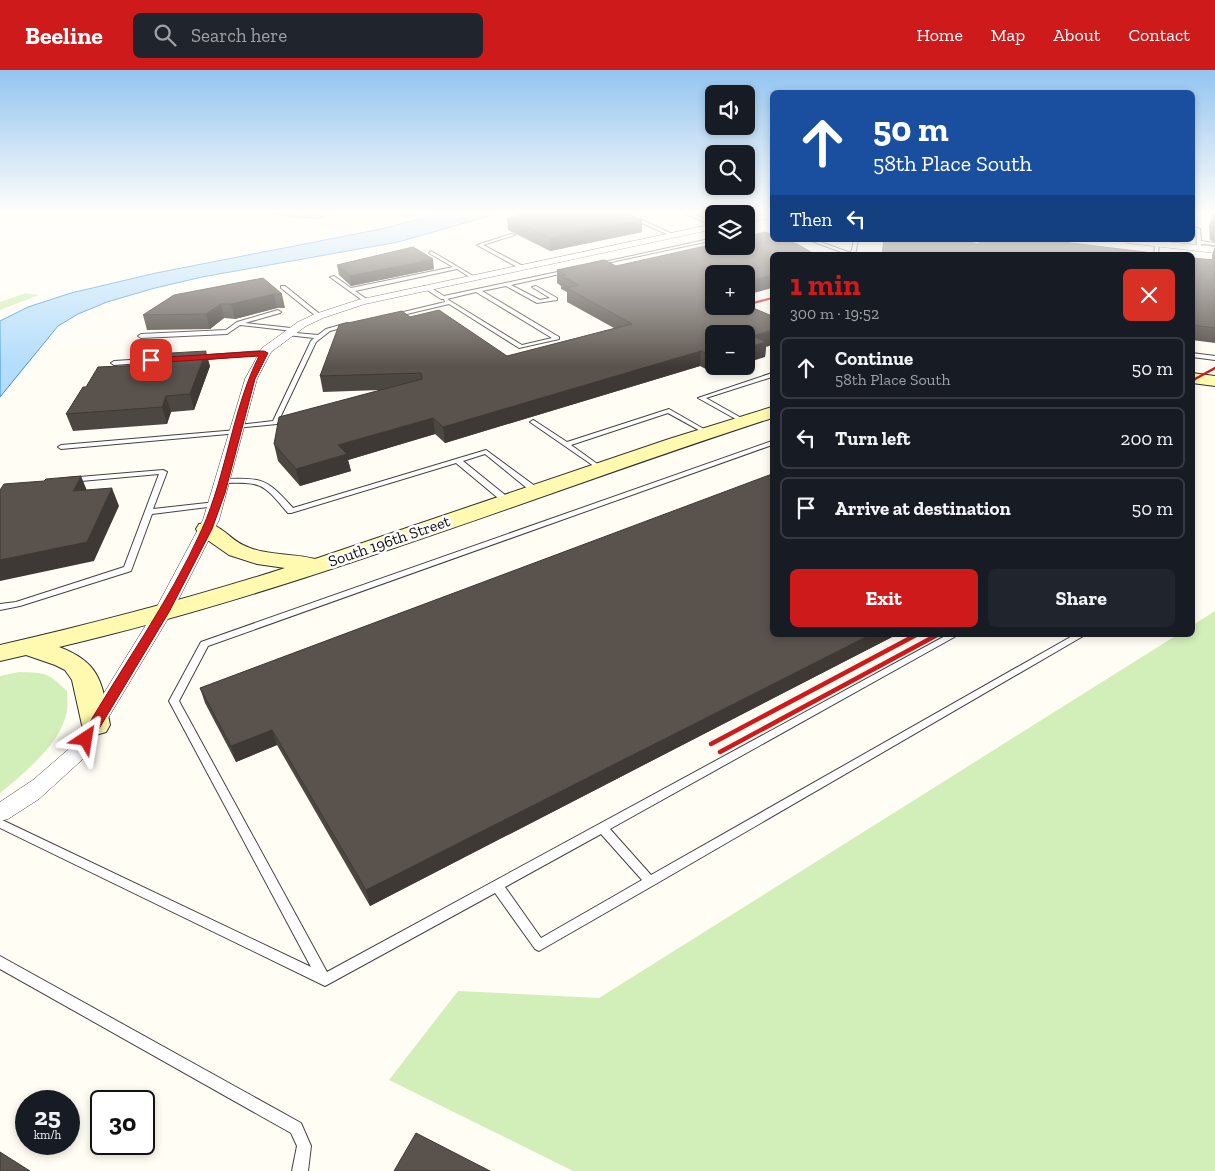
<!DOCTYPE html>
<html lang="en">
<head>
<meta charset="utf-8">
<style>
	:root { --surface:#171b24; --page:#20242c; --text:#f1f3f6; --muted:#9ea1a6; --line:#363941; --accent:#cf1a1b }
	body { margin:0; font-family:"Zilla Slab",serif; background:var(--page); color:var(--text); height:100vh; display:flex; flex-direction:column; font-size:19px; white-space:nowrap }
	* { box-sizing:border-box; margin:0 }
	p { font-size:16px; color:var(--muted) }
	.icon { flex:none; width:28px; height:28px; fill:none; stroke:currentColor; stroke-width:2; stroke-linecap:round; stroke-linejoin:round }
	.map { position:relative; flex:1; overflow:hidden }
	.panel { position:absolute; left:770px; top:182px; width:425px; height:385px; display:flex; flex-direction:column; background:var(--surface); border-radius:8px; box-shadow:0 2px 8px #0003 }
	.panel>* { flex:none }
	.top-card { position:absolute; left:770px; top:20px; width:425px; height:152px; border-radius:8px; box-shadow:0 2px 8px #0003; background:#1a4fa0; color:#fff; overflow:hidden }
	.buttons { position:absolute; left:705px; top:15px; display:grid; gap:10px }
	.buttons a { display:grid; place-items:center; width:50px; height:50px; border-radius:8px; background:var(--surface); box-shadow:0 2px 8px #0003; font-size:25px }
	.speed { position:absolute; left:15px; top:1020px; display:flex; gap:10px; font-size:25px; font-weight:700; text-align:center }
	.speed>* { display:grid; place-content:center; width:65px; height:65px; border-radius:50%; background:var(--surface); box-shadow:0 2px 8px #0003; line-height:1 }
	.speed small { font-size:12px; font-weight:400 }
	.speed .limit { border:2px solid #111; border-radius:8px; background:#fff; color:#111 }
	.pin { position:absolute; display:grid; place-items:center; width:42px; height:42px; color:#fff; margin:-21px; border-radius:10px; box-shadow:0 2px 8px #0006 }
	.me { position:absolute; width:55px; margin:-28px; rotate:33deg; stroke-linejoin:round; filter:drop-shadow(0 0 4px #0008) }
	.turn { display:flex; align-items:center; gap:18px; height:105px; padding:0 20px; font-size:22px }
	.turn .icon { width:65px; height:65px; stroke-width:2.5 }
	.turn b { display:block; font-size:35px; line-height:42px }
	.then { display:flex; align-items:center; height:48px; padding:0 20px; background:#0003; gap:10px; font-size:19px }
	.round { display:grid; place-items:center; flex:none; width:52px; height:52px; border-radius:8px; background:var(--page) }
	.head { display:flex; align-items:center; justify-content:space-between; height:85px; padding:0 20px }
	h1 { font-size:30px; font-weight:700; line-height:38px; color:var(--accent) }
	.action { display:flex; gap:10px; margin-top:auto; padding:10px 20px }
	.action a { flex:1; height:58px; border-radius:8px; background:var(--accent); color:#fff; font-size:20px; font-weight:700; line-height:58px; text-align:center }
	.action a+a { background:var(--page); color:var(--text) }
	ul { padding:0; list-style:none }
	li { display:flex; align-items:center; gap:15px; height:62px; margin:0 10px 8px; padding:0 10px; border:2px solid var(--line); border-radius:8px }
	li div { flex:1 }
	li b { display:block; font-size:19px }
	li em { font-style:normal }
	header { display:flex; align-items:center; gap:30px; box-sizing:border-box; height:70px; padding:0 25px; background:var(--accent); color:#fff }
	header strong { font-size:24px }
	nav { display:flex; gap:28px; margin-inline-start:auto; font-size:18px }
	.search { width:350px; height:45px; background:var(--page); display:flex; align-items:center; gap:12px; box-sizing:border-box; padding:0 18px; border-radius:8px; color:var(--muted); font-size:19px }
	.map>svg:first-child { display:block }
	.green { fill:#d2eeb9 }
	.water { fill:#b3ddfc; stroke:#3390da }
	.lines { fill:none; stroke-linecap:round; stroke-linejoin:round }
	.lane-casing { stroke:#434343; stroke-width:2 }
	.street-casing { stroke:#434343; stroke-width:1 }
	.secondary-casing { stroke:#323232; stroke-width:2 }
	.lane { fill:#fff; fill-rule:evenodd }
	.street { fill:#fff; fill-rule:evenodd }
	.secondary { fill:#fffaaf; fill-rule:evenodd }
	.rail-far2 { stroke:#cf1a1b; stroke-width:2 }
	.rail-far1 { stroke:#cf1a1b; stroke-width:2.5 }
	.rail { stroke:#cf1a1b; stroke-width:4.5 }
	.wall { fill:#4d4741 }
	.shaded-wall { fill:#3f3935 }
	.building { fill:#5a524c; stroke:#3f3935 }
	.route { fill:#cf1a1b; stroke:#871112 }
	.labels { text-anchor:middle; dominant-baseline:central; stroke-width:5; stroke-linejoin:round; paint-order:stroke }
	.street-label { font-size:16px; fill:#101010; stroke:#fff }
</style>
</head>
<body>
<header>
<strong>Beeline</strong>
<div class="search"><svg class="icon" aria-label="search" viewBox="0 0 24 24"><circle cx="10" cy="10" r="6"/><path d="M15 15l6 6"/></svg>Search here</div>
<nav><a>Home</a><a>Map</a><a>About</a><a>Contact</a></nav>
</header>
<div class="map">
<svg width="1215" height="1101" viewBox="0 0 1215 1101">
	<rect width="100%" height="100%" fill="#fffdf4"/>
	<path class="green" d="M26 223 39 225 0 240V232Z
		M1215 541V1101H573L389 1010 458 921 599 928 1177 565H1192L1193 555Z
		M19 602C47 603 47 602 67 621 67 627 68 635 67 641 61 674 25 702 0 723V606Z"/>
	<path class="water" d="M443 143H500L398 172 202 207 155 218 107 232 78 244 58 256 0 327V251L28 237 71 223 156 203 381 159Z"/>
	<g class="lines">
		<g class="lane-casing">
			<path id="lane" d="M271 143 317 146 325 143H331L317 148Z
				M620 143H626L675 165 671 166Z
				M684 143H690L714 153V156Z
				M1192 157 1200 159 1201 171 1215 173V175L1201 174V178L1197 179 1196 160 1192 159Z
				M746 163 765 168V169L763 170 746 165Z
				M511 164 515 165 483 175 523 196V198H519L477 175Z
				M714 168V170L597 195 595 194Z
				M809 170H815L851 183 854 170H858L855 185H849Z
				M970 170H974L975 185H971Z
				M1157 173 1159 174 1158 185H1154L1155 174Z
				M431 181 475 207 471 208 457 199 355 221 368 230V232L366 233 330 207 334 206 351 218 453 197 429 183Z
				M567 200H569V202L511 215 540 230 550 228 532 217 536 216 557 228V230L537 233 506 216 482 221 559 267V269L519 278 449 234 394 247 391 245 445 232 444 229H441L424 218V216H428L444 226ZM476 222 552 268 522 275 447 229Z
				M281 216H285L321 245V247H317L281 218Z
				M278 240 281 242 280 243 245 253 291 258 294 260 293 261 240 255 227 264 141 268 138 266 141 264 226 260 237 252Z
				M347 253 349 254V256L330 261 316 272 277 354 236 358 235 357 238 355 273 351 311 271 314 268 287 265 284 263 285 262 318 265 326 259Z
				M264 281 267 283 266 284 196 290 193 288 196 286Z
				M1192 283 1215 286V290L1192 287Z
				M178 287 180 288V290L114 295 111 293 114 291Z
				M772 303V307L706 328 745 350V352H741L698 328Z
				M669 339 711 363 708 365 706 364 668 343 571 375 603 398 604 399 601 401 530 352 533 350 535 351 567 372Z
				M237 360 240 362 239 363 61 379 58 377 61 375Z
				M772 371V375L208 576 179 631 327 902 947 565H958L610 759 651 805 1074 565H1085L654 815 539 881 535 879 495 823 325 916 0 758V749L311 897 169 631 201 572ZM601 764 642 810 541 868 505 817Z
				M486 380 539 419V423H533L485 384 463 391 510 429V433H504L456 393 291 443H288C262 413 263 412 223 413L219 411 223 409C263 408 266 408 293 438Z
				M163 400 167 402 153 439 216 432 220 434 216 436 152 444 131 501 20 536 0 540V534L16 532 124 497 159 404 70 412H67V408Z
				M0 886 301 1053 311 1076 308 1101H292L297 1076 291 1063 0 899Z"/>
		</g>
		<g class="street-casing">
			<path id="street" d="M772 144V148L746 152V148Z
				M714 154V159L365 234 323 248 306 256 271 282 257 309 219 450 172 542 84 688 39 729 8 749 0 751V732L33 710 70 678 154 542 203 450 245 309 262 278 298 252 315 244 358 230Z
				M1123 170H1150L1215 177V183L1127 173Z"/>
		</g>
		<g class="secondary-casing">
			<path id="secondary" d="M1192 303 1215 306V316L1192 313Z
				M772 337V348C535 425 302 520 59 577 102 593 102 614 110 655L106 662 96 665 86 662 82 655 72 610 65 600 55 595 26 585 0 591V575C96 553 191 528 285 498L257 494 229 485 199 464 196 459 199 454C218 450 227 467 243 475 265 486 291 483 315 489L669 369Z"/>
		</g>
		<use href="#lane" class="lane"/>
		<use href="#street" class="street"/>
		<use href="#secondary" class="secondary"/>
		<path class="rail-far2" d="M746 235 772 228"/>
		<path class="rail-far1" d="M1192 313 1195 309 1215 298"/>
		<path class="rail" d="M711 674 916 565
			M720 682 937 565"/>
	</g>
	<path class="wall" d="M1213 144H1215V172L1210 170 1209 156Z
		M507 148 642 150V162L550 181 508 160Z
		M1215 176V273L1192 270V188L1214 190 1212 189V185Z
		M337 195 434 199 351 216 339 205Z
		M616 196 714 204 766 277 765 287 714 264V296H735L714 303 700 296 445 373 435 364 348 390 351 401 300 416 278 391 274 374 380 320 323 322 320 306 410 247 507 286 614 258 567 232V222L561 219V216L557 213V200Z
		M282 224 285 238H277L235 249 224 248 210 259 147 260 143 245 174 225Z
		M210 296 194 340 171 342 167 354 73 361 66 344Z
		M772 565H896L370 836 277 675 236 692 205 633 200 618Z"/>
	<path class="shaded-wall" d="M642 150V162L550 181V168Z
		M433 189 434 199 351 216 350 206Z
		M772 205V218L746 225V212Z
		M274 224 277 238 235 249 231 234Z
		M221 234 224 248 210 259 206 244Z
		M772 260V275L766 277 765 287 746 293V278L753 266Z
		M206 281 210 296 194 340 190 324Z
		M701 281 700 296 445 373 443 357Z
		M714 296H735L714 303Z
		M166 326 171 342 167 354 162 337Z
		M433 348 435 364 348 390 351 401 300 416 296 399 338 375Z
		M81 406 88 423 73 421Z
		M112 418 119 436 94 491 0 511V490Z
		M870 565H896L370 836 366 820Z
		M272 660 277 675 236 692 231 676Z"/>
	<path class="building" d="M524 143H626L642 150 550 168 507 148Z
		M1213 144H1215V158Z
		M765 162 772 165V170H786L797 174 816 185H772V205L746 212V204H714V220H713H714V236H746V235L772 246V260L753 266 766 272 746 278V264H714V287L701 281 443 357 433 348 338 375 347 384 296 399 274 374 279 347 422 309 421 303 320 306 339 255 402 241 410 247 439 240 507 286 632 254 567 218 579 215 561 206 566 205 557 200 604 190 616 196 714 174V176H746V167Z
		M884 170H972V172L974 174H979V170H1046L1170 185H882Z
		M413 177 433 189 350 206 337 195Z
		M1192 188 1215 190V258L1192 255Z
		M263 208 282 224H274L231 234H221L206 244 143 245 174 225Z
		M206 281 190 324 166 326 162 337 66 344 83 317H86L98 297 166 294 171 283Z
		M772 404V565H870L366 820 272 660 231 676 200 618Z
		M81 406 73 421 112 418 87 472 0 490V420L4 414 44 411 46 409Z
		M416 1063 490 1101H394Z
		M0 1082 30 1101H0Z"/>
	<linearGradient id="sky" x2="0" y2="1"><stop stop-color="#93c4f0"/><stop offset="0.48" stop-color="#fffefa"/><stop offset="1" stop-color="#fffefa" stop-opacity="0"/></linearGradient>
	<rect width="1215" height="297" fill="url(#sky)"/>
	<path class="route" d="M264 281 268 283 255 309 225 423 212 459 169 542 91 672H81L80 669C120 599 169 533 202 459 227 403 232 340 259 286L151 293 148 290 151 288Z"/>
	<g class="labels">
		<g class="street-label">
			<text transform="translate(389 471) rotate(-19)">South 196th Street</text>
		</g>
	</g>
</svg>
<div class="buttons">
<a><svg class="icon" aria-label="sound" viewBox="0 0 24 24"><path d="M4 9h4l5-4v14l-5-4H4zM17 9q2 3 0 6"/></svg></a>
<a><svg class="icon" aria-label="search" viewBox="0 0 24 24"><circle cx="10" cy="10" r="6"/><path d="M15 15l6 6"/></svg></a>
<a><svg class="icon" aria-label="layers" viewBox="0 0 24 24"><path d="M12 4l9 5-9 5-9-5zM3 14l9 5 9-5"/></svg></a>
<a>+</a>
<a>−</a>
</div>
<div class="speed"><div>25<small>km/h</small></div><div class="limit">30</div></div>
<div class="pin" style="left:151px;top:290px;background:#d93025"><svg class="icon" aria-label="arrive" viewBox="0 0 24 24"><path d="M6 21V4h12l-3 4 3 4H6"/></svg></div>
<svg class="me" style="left:86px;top:669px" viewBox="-20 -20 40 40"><path d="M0-17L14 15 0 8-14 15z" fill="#cf1a1b" stroke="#fff" stroke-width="4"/></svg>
<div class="top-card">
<div class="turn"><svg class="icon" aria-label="ahead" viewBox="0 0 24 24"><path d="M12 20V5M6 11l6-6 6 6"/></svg><div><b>50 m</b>58th Place South</div></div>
<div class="then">Then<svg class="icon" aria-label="left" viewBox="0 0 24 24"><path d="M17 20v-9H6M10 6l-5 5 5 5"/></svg></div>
</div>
<section class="panel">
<div class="head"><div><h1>1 min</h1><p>300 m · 19:52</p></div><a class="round" style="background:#d93025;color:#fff"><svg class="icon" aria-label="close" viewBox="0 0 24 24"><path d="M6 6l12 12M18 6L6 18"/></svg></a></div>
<ul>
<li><svg class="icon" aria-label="ahead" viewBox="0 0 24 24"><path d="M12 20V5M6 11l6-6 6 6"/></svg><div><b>Continue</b><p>58th Place South</p></div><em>50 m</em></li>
<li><svg class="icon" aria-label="left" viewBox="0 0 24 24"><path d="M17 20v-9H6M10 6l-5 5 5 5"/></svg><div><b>Turn left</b></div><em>200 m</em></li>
<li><svg class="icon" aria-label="arrive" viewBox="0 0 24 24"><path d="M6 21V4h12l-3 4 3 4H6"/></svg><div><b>Arrive at destination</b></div><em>50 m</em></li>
</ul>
<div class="action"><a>Exit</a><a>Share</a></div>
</section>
</div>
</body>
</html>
